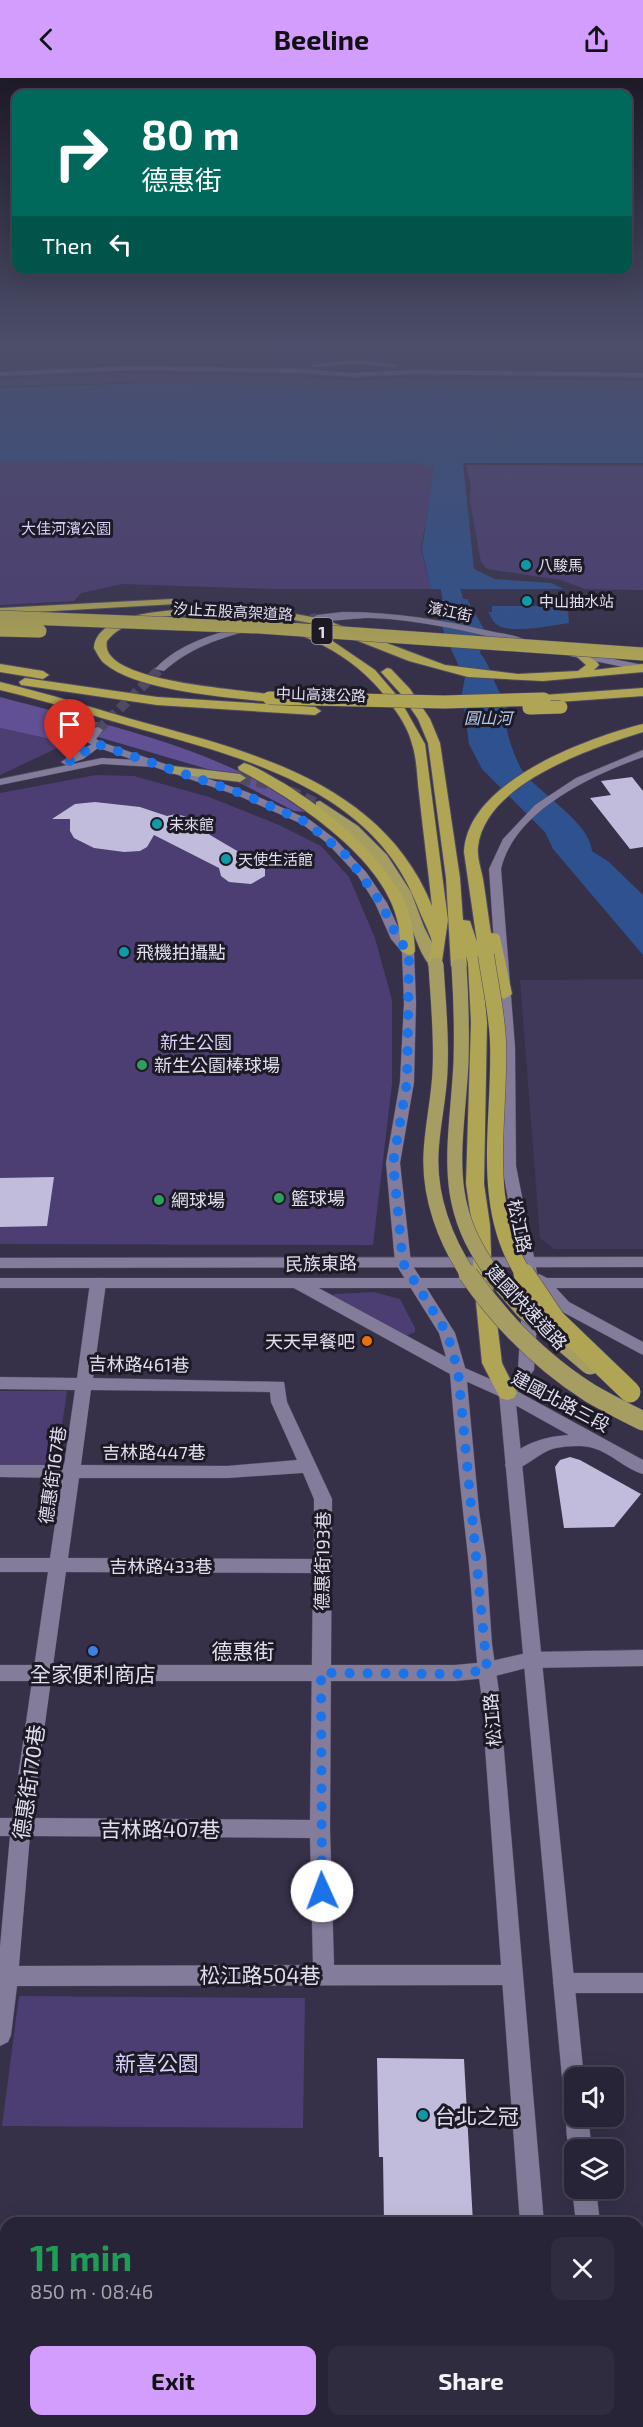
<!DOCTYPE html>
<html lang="en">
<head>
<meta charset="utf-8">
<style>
	:root { --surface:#282437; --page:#302c3f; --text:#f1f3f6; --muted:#a5a4ad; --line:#444152; --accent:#d29dfd }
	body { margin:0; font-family:"Exo 2","Noto Sans TC",sans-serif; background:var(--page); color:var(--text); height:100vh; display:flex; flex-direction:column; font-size:22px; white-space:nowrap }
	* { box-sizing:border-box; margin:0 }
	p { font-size:20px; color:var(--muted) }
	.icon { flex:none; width:33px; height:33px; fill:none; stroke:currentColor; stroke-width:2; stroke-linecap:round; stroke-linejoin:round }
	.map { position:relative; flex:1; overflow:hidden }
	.sheet { position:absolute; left:0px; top:2139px; width:644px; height:210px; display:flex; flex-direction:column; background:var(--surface); border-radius:18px 18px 0 0; box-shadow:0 6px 24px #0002,0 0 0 2px var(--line) }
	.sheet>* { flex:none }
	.top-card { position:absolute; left:12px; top:12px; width:620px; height:183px; border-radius:12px; box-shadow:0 6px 24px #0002,0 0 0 2px var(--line); background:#00695c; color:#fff; overflow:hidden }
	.buttons { position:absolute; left:564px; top:1989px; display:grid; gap:12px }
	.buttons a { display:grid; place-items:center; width:60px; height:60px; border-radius:12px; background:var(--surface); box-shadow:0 6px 24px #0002,0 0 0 2px var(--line); font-size:30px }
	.pin { position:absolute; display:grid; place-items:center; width:51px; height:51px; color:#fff; margin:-62px -26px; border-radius:50% 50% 50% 0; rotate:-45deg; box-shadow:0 0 6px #0007 }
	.pin .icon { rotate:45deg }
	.me { position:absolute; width:66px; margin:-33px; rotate:358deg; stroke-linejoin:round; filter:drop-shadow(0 0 4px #0008) }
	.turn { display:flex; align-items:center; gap:21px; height:126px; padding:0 30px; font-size:27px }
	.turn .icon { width:78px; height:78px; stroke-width:2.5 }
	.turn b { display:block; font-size:42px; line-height:51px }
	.then { display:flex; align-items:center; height:57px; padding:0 30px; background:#0003; gap:12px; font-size:22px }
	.round { display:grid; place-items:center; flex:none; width:63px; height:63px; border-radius:12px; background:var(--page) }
	.summary { display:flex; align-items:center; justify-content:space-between; height:102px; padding:0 30px }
	h1 { font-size:36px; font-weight:700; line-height:45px; color:#1e9e55 }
	.action { display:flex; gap:12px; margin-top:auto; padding:12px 30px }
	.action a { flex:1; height:69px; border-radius:12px; background:var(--accent); color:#111; font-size:24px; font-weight:700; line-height:69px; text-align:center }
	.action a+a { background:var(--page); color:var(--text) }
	header { display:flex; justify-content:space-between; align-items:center; height:78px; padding:0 30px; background:var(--accent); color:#111; font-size:27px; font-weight:700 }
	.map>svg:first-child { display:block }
	.built { fill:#403959 }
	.green { fill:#4c3e73 }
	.forest { fill:#625095 }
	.water { fill:#2e528f }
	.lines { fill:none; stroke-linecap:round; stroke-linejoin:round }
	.river { fill:#2e528f; fill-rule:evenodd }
	.building { fill:#c1bcdb }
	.secondary-tunnel { stroke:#504a62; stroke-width:10; stroke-dasharray:10 5; stroke-linecap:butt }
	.trunk-tunnel { stroke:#504a62; stroke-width:11; stroke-dasharray:11 6; stroke-linecap:butt }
	.minor-casing { stroke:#504b61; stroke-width:1 }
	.tertiary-casing { stroke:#504b61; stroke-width:1 }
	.secondary-casing { stroke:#504b61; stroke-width:1 }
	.trunk-casing { stroke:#504b61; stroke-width:2 }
	.motorway-casing { stroke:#504b61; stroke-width:2 }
	.minor { fill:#837d9b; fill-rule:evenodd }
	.tertiary { fill:#837d9b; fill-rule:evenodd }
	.secondary { fill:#837d9b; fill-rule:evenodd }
	.trunk { fill:#a69d63; fill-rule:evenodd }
	.motorway { fill:#afa555; fill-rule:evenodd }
	.trunk-bridge-far1-casing { stroke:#504b61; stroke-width:16; stroke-linecap:butt }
	.trunk-bridge-casing { stroke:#504b61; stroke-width:20; stroke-linecap:butt }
	.motorway-bridge-far2-casing { stroke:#504b61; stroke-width:14; stroke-linecap:butt }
	.motorway-bridge-far1-casing { stroke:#504b61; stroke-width:17; stroke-linecap:butt }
	.motorway-bridge-casing { stroke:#504b61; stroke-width:22; stroke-linecap:butt }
	.trunk-bridge-far1 { stroke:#a69d63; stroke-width:15 }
	.trunk-bridge { stroke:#a69d63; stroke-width:19 }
	.motorway-bridge-far2 { stroke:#afa555; stroke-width:13 }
	.motorway-bridge-far1 { stroke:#afa555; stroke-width:16 }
	.motorway-bridge { stroke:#afa555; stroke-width:21 }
	.route { stroke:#1a73e8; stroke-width:10; stroke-dasharray:0 18 }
	.culture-dot { fill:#0f9aa8; stroke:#1d1a26; stroke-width:2 }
	.leisure-dot { fill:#2e9e5b; stroke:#1d1a26; stroke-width:2 }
	.food-dot { fill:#e8710a; stroke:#1d1a26; stroke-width:2 }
	.shop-dot { fill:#3f7fe0; stroke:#1d1a26; stroke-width:2 }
	.labels { text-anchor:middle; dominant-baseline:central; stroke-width:6; stroke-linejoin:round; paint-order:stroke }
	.far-park-label { font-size:15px; fill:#d9d1fa; stroke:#1d1a26 }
	.far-poi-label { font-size:15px; fill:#e0ddee; stroke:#1d1a26; text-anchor:start }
	.far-street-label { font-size:15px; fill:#e0ddee; stroke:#1d1a26 }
	.shield { fill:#1d1a26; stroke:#a6a2b2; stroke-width:1.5 }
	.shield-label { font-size:16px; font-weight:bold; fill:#e0ddee }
	.far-water-label { font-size:16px; font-style:italic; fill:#b4caee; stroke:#1d1a26 }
	.poi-label { font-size:18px; fill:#e0ddee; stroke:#1d1a26; text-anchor:start }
	.park-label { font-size:18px; fill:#d9d1fa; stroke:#1d1a26 }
	.street-label { font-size:18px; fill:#e0ddee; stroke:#1d1a26 }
	.near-street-label { font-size:21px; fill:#e0ddee; stroke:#1d1a26 }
	.near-poi-label { font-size:21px; fill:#e0ddee; stroke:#1d1a26 }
	.near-park-label { font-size:21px; fill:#d9d1fa; stroke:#1d1a26 }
</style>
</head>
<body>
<header><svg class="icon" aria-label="back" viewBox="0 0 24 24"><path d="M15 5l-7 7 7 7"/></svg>Beeline<svg class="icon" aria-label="share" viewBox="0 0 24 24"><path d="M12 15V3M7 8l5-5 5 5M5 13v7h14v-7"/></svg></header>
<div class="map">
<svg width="643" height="2349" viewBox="0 0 643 2349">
	<rect width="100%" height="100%" fill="#363049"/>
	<path class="built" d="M643 901V1171H554L540 1160 520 902Z"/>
	<path class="green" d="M276 265H317L322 274 282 277Z
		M120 295 294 298 357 303 395 300 643 303V314L371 313 142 304 0 308V301Z
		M0 383 416 385 435 389 421 471 431 511H274L122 506 81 515 74 523 0 527Z
		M466 387 643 388V512L585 511 561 502 487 491 481 484 470 423 471 408Z
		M0 650 68 665 0 697Z
		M96 697 134 698 209 719 279 747 321 768 349 799 375 860 392 922V1006L373 1167 0 1166V715Z
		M374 1214 400 1221 415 1250V1254L406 1258 331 1218 335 1216Z
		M0 1313H67L56 1388H0Z
		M19 1918 305 1920 303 2050 2 2048Z"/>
	<path class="forest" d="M0 619C86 642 176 660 256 702 273 711 290 724 306 734L294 733 221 695 88 656 68 665 0 650Z"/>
	<path class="water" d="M144 305 297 308 346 312 434 308 643 311V385H463L474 491 495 501 551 505 564 511H431L422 472 434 389 416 385 0 383V310Z
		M442 521H467L485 553 480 575C489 586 491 595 496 607 501 617 507 625 509 636 510 641 507 644 507 649 506 656 518 687 522 692 540 717 589 743 592 773L609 784 643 817V877L553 771 545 754 482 691 469 666 462 615 465 599C459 590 442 552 440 541 440 535 442 528 442 521Z
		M492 528H560V533H568L569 545C554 547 508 557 496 546 493 544 491 538 488 534H492Z"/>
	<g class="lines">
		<path class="river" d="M448 467 454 468 457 472 456 494 473 560 470 564H456L453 560C448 539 430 487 442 468Z"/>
	</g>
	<path class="building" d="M632 699 643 713V769L630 771 590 720 611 717 601 703Z
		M95 724 140 729 167 738 176 736 187 739 201 748 210 757 261 787 265 791V798L251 806 229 804 221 798 219 790 154 757 147 769 140 773 124 774 94 770 74 760 70 753V741H52L75 726Z
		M54 1099 47 1148 0 1149V1100Z
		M570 1379 580 1382 641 1416 614 1449 564 1450 555 1389 560 1382Z
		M377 1980 464 1981 473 2145H384L383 2079H379Z"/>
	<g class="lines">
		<path class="secondary-tunnel" d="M266 547 317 540
			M98 652 160 591"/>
		<path class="trunk-tunnel" d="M240 700 278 708 320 727"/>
		<g class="minor-casing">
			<path id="minor" d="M98 1200 106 1205 93 1300 284 1304 287 1324 332 1421 330 1751 334 1887H511L519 1890 522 1897 519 1904 511 1907 17 1908 11 1957 8 1964 0 1968V1869L10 1758H0V1740H12L48 1494H0V1480H50L62 1400 0 1399V1387H64L75 1312 0 1311V1299L77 1300 90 1205ZM91 1312 270 1314 271 1324 297 1382 227 1388 81 1387ZM303 1395 314 1421V1481L68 1480 79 1400H227ZM66 1494 313 1495 310 1742 32 1740ZM30 1758 310 1760 313 1887 19 1888Z
				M643 1572V1588L531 1590 524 1587 522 1582 524 1577 531 1574Z
				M564 1895H643V1915H564L556 1912 553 1905 556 1898Z
				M315 2343H341V2349H315Z"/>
		</g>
		<g class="tertiary-casing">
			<path id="tertiary" d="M97 663 102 666 101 668 83 681 66 687 61 684Z
				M102 680 154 683 159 686 154 689 102 686 0 707V701Z
				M643 1179V1189L0 1190V1180Z
				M539 1196 547 1200H643V1210H556L569 1224 643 1264V1277L559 1232 539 1210H0V1200H532Z
				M458 1287 513 1311 643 1382V1396C625 1391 611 1375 593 1370 583 1367 567 1368 556 1370 539 1373 521 1396 507 1391L505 1387C516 1366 547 1358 569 1357L501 1319 452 1297 450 1293 452 1289Z
				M531 1574 538 1577 540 1582 538 1587 487 1600 455 1603H0V1587H455L487 1584Z
				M0 2245H6V2269H0Z
				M638 2273H643V2297H638Z"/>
		</g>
		<g class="secondary-casing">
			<path id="secondary" d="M355 282 397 287 393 289 355 286 315 289 311 287Z
				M136 288 300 291 353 295 412 292 643 295V299L412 296 353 299 300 295 136 292 0 298V294Z
				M343 534C395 534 444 542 494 554 505 556 520 558 529 564L524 567C474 555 424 542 372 540 359 539 320 546 312 540L317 537Z
				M249 547 254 550 252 552C219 560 190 570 164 593L155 591C179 565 216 555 249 547Z
				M573 573 643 587V593L570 578V574Z
				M98 649 103 652 96 661 101 664 247 714 310 742 335 761 366 794 387 825 403 860 414 873 416 925 414 1004 400 1085 411 1185 455 1255 466 1293 479 1433 486 1479 492 1566 499 1614 544 2145H520L481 1614C474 1569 473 1523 468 1478 461 1417 455 1357 450 1296L292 1209 289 1205 292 1201H302L446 1279 439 1255 395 1185 386 1085 400 1004 404 925 402 874 391 861 375 825 358 798 327 765 302 746 239 718 93 668 85 662 94 650Z
				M643 672V679C592 697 514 733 501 791L515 969 516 1088 539 1205 531 1210 523 1205 502 1088 501 969 489 791 503 761 535 727 576 700Z
				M530 1224 535 1225 538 1229 534 1292 515 1316 584 2000H574V2021L566 2018 563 2010 499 1315 518 1291 522 1229 525 1225Z
				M574 2028V2038H588L592 2072H574V2081C566 2069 564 2043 569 2030Z
				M574 2105V2110H596L600 2145H576L572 2110Z
				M532 2343H558V2349H532Z
				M596 2343H622V2349H596Z"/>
		</g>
		<g class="trunk-casing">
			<path id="trunk" d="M173 688 240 696 246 700 240 704 169 695V689Z
				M320 723 358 748 387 777 411 814 424 849 443 887 441 890 436 891C422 888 411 845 405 832 387 785 355 758 316 730V724Z"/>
		</g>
		<g class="motorway-casing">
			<path id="motorway" d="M172 521 178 524 176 526 0 536V530Z
				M256 529 323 541 445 587 518 596 578 593 586 587 575 577 581 573 597 584 599 587 594 592 643 586V594L543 603 468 599 409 583 315 546 252 534 250 532Z
				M195 531 252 536 283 544 331 562 375 592 399 620 425 666 448 842 441 890 436 892 428 887C429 880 433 866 431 860 427 849 421 838 417 827 374 713 246 680 140 651 94 638 47 623 0 612V604C50 616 99 632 149 646 261 676 385 710 432 828 428 790 423 753 419 715 417 699 417 681 412 666 409 653 401 640 393 629 351 566 278 542 205 538 177 536 125 538 107 563 97 605 247 611 273 617V623L269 624C227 619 136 613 104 585 100 582 97 575 94 570 96 535 169 532 195 531Z
				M0 586 43 593 49 597 43 601 0 594Z
				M387 590 391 591 410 611 430 641 440 665 460 800 463 842 470 843 477 864 464 774C467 704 586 660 643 646V654C592 670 485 705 478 769 477 780 481 790 483 801 486 819 488 837 491 855L498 856 500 859 512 916 504 921 499 919 490 881 481 880 487 944 484 1106 490 1147 492 1204 502 1285 517 1315 514 1320 507 1322 500 1320 482 1285 474 1204 472 1147 466 1106 471 944 468 885 466 878 467 888 464 891H454L451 888 446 800 428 665 418 641 401 616 381 594Z
				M25 600 157 619 315 629 321 633 315 637 157 627 21 607 19 604Z
				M643 610V618L544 625 538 621 544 617Z
				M244 685C258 689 272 699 285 706 329 734 374 770 401 816 411 834 414 853 415 873L413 876 408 877 401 873C400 864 400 854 398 845 385 780 294 721 239 692L238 689Z"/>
		</g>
		<use href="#minor" class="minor"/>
		<use href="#tertiary" class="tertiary"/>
		<use href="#secondary" class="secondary"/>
		<use href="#trunk" class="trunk"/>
		<use href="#motorway" class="motorway"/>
		<g class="trunk-bridge-far1-casing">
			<path id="trunk-bridge-far1" d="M436 887C438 922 442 958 440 993 439 1021 432 1048 431 1076 429 1119 445 1162 469 1198
				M459 888C461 920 462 952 461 984 457 1067 438 1126 495 1198"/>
		</g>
		<g class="trunk-bridge-casing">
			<path id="trunk-bridge" d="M468 1196C501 1243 541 1284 590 1315 607 1325 625 1334 643 1343
				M494 1196 525 1232 590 1287"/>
		</g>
		<g class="motorway-bridge-far2-casing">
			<path id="motorway-bridge-far2" d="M0 539 259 549 643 576
				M0 552 40 553
				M269 620 444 624 544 621
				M529 630 561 629"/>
		</g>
		<g class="motorway-bridge-far1-casing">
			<path id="motorway-bridge-far1" d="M486 877C490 905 497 935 498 964 501 1041 478 1129 525 1198"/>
		</g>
		<g class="motorway-bridge-casing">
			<path id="motorway-bridge" d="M524 1196 555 1242 630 1314"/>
		</g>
		<use href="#trunk-bridge-far1" class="trunk-bridge-far1"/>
		<use href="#trunk-bridge" class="trunk-bridge"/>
		<use href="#motorway-bridge-far2" class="motorway-bridge-far2"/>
		<use href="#motorway-bridge-far1" class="motorway-bridge-far1"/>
		<use href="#motorway-bridge" class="motorway-bridge"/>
	</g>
	<linearGradient id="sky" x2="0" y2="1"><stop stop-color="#1e1a28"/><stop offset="0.45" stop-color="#4c4e6a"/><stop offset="1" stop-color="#4c4e6a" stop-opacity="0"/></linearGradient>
	<rect width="643" height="594" fill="url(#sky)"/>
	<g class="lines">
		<path class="route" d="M70 683 97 666 243 716 306 744 348 779 381 825 398 861 408 873 409 880 407 1004 393 1085 403 1185 447 1255 458 1293 487 1592 455 1596 321 1595 322 1813"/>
	</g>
	<g class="culture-dot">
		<circle cx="526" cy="487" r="6"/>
		<circle cx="527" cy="523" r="6"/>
		<circle cx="157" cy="746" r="6"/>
		<circle cx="226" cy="781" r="6"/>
		<circle cx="124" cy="874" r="6"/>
		<circle cx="423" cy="2037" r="6"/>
	</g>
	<g class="leisure-dot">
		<circle cx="142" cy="987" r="6"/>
		<circle cx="279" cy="1120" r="6"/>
		<circle cx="159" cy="1122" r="6"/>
	</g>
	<circle class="food-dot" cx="367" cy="1263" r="6"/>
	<circle class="shop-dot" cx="93" cy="1573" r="6"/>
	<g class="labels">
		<g class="far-park-label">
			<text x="66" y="450">大佳河濱公園</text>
		</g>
		<g class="far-poi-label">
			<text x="538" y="487">八駿馬</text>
			<text x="539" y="523">中山抽水站</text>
			<text x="169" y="746">未來館</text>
			<text x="238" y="781">天使生活館</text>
		</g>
		<g class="far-street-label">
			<text transform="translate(233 533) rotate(3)">汐止五股高架道路</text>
			<text transform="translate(450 533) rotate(12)">濱江街</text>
			<text transform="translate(321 616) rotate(2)">中山高速公路</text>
		</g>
		<rect class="shield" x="311.5" y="540" width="21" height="26" rx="4.5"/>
		<g class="shield-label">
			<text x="322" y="553">1</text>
		</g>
		<g class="far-water-label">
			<text x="488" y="639">圓山河</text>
		</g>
		<g class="poi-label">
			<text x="136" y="874">飛機拍攝點</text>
			<text x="154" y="987">新生公園棒球場</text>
			<text x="291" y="1120">籃球場</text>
			<text x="171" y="1122">網球場</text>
			<text x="355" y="1263" text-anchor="end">天天早餐吧</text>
		</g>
		<g class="park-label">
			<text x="196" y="964">新生公園</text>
		</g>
		<g class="street-label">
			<text transform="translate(520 1148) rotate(78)">松江路</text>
			<text transform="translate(321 1185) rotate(-1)">民族東路</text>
			<text transform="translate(527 1229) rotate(47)">建國快速道路</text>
			<text transform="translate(139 1286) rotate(1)">吉林路461巷</text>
			<text transform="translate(561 1323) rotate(28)">建國北路三段</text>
			<text x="154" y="1374">吉林路447巷</text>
			<text transform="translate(52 1397) rotate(-82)">德惠街167巷</text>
			<text transform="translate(322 1483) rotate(-89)">德惠街193巷</text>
			<text x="161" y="1488">吉林路433巷</text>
			<text transform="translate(492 1642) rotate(-95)">松江路</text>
		</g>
		<g class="near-street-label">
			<text x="243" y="1572">德惠街</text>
			<text transform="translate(28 1704) rotate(-82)">德惠街170巷</text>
			<text x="160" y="1750">吉林路407巷</text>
			<text x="260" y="1896">松江路504巷</text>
		</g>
		<g class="near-poi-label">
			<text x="93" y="1595">全家便利商店</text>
			<text x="435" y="2037" text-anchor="start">台北之冠</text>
		</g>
		<g class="near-park-label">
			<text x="157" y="1984">新喜公園</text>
		</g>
	</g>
</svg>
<div class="buttons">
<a><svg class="icon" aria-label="sound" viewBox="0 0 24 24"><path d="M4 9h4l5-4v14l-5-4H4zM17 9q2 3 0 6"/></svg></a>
<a><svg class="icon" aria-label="layers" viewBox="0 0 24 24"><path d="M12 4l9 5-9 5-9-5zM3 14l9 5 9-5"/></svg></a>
</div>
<div class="pin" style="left:70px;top:683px;background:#d93025"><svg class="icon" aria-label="arrive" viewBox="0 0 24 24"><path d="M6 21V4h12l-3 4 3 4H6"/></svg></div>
<svg class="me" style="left:322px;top:1813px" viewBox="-20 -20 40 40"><circle r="19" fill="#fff"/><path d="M0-13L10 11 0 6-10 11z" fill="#1a73e8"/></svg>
<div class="top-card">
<div class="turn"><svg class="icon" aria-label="right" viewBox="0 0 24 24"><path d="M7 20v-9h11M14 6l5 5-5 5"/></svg><div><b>80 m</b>德惠街</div></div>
<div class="then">Then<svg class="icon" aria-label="left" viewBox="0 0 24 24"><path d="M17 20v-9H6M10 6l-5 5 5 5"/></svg></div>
</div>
<section class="sheet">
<div class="summary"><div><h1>11 min</h1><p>850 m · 08:46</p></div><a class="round"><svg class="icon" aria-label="close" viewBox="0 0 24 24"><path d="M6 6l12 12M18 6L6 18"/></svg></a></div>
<div class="action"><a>Exit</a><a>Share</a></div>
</section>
</div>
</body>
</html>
